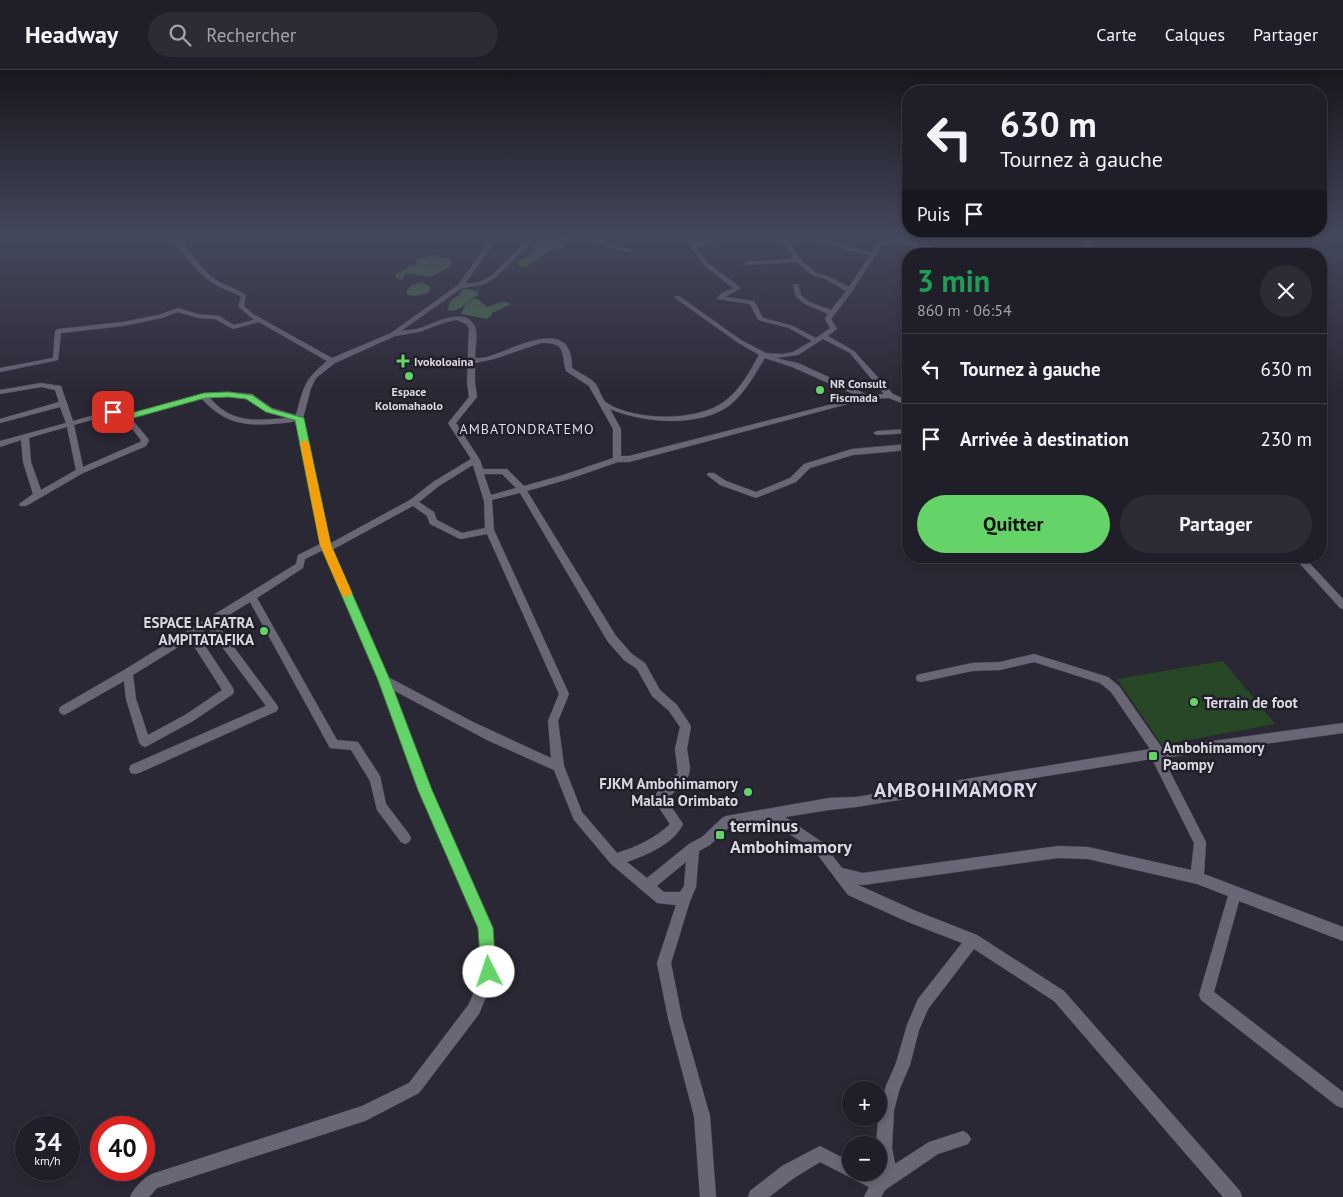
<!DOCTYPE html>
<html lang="fr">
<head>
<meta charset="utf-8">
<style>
	:root { --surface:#201e28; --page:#2d2b34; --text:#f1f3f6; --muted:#a2a2a8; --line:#3d3c45; --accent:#64d468 }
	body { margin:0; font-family:"PT Sans",sans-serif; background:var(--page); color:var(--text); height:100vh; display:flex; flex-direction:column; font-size:19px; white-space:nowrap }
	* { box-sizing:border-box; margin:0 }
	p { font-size:16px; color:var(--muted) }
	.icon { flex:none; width:28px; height:28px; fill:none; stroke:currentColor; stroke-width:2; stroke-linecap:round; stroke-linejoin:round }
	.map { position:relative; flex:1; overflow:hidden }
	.sheet { position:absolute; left:902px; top:178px; width:425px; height:315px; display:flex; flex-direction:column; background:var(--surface); border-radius:20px; box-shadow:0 2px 8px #0003,0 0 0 1px var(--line) }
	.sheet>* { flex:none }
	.top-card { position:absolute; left:902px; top:15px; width:425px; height:152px; border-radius:20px; box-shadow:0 2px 8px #0003,0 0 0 1px var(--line); background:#201e28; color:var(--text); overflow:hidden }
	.tools { position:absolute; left:842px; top:1011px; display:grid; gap:10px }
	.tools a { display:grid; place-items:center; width:45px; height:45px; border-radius:50%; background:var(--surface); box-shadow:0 2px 8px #0003,0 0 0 1px var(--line); font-size:25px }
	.speed { position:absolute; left:15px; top:1046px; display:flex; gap:10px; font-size:25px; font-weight:700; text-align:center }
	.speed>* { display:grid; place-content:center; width:65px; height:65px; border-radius:50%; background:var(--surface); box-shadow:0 2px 8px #0003,0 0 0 1px var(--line); line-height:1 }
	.speed small { font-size:12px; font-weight:400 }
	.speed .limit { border:8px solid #d22; background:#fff; color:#111 }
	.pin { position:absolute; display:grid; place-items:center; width:42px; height:42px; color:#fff; margin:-21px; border-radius:10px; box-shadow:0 2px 8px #0006 }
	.me { position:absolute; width:55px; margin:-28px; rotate:356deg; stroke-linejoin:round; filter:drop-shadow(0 0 4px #0008) }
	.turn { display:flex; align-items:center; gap:18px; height:105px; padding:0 15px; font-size:22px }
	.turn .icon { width:65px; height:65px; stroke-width:2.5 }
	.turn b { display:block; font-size:35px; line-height:42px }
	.then { display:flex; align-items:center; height:48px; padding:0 15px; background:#0003; gap:10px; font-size:19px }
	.round { display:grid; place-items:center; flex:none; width:52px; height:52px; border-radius:26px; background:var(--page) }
	.headline { display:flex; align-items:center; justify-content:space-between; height:85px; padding:0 15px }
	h1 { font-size:30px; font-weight:800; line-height:38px; color:#1e9e55 }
	.action { display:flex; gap:10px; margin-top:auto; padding:10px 15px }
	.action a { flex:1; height:58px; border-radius:30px; background:var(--accent); color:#111; font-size:20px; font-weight:800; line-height:58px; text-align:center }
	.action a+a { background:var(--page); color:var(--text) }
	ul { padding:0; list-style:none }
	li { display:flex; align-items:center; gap:15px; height:70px; padding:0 15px; border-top:1px solid var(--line) }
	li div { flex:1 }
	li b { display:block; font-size:19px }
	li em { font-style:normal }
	header { display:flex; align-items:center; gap:30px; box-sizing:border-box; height:70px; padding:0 25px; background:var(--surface); border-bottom:1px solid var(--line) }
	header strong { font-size:24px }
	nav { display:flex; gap:28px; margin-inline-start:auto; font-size:18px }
	.search { width:350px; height:45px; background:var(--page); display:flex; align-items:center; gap:12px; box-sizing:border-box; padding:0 18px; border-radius:28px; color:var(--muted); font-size:19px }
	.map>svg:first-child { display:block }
	.green { fill:#274727 }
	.water { fill:#496c49 }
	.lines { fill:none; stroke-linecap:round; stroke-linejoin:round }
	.minor-casing { stroke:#474450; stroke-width:1 }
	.minor { fill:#696675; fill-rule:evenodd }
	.route { fill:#64d468; stroke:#418a44 }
	.slow { fill:#f59e0b }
	.poi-dot { fill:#64d468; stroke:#221f2b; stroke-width:2 }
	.labels { text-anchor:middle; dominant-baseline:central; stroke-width:5; stroke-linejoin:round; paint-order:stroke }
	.far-poi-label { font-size:12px; font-weight:bold; fill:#d9d7e0; stroke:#221f2b; text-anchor:start }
	.far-neighbourhood-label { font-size:14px; letter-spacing:1px; fill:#dddaeb; stroke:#221f2b }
	.poi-label { font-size:15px; font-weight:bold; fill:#d9d7e0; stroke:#221f2b; text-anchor:end }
	.near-poi-label { font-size:18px; font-weight:bold; fill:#d9d7e0; stroke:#221f2b; text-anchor:start }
	.district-label { font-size:20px; font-weight:bold; letter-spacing:1px; fill:#dddaeb; stroke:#221f2b }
</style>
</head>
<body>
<header>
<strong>Headway</strong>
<div class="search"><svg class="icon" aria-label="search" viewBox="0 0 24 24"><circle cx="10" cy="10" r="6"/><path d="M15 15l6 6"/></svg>Rechercher</div>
<nav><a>Carte</a><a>Calques</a><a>Partager</a></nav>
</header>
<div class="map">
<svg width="1343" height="1127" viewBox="0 0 1343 1127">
	<rect width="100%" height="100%" fill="#2b2835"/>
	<path class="green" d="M1223 591 1275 654 1162 675 1117 609Z"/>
	<path class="water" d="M565 167H572L562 178C546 178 537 193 523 197L517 194 522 188 527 187 533 180 532 176 540 171Z
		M438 185 440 188H449L452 192 449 198 430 207 406 203 402 210 395 208 396 204 409 197 418 195 415 189Z
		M422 212 431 217 428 223 414 226 408 225 406 222 411 215Z
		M463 219H469L478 222V225C468 230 459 244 447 240L451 230 459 225Z
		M473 229H478L487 237C496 234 502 229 511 234L492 243 491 246 487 249 461 244 465 235Z"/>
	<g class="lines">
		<g class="minor-casing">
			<path id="minor" d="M172 167H178C190 182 201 200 218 211 227 217 238 218 246 226L244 236 253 244 332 288 391 263 458 215 492 167H498L465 214 479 212 491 206 531 167H537L495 208 482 215 462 218 401 261C407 260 412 260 417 259 432 255 465 234 475 257 478 265 475 280 475 288 480 288 485 288 490 286 508 281 546 259 564 273 571 279 572 290 572 298 579 303 589 307 595 313 600 319 601 329 607 333 635 351 698 352 725 331 740 320 750 301 759 285L737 272 675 228V226H679L741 270 766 283 782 284 793 282 812 271 789 258 758 250 750 234 718 229 717 228 722 223 733 218 706 197 690 177V175L708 169 719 176 714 177 707 173 696 177 710 195 741 218 725 227 754 231 763 248 793 256 816 268 830 258 825 249 828 244 805 234 796 227 793 215 798 214 801 225 809 232 831 240 846 221 823 208 812 205 797 192 744 195V193L746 192 794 189 780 167H786L800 189 816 203 827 206 849 217 870 185 847 180 813 167H821L851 178 872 182 877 174C901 165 930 176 954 183 941 189 904 168 881 176L853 220 831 249 837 259 828 266 854 281 893 324 909 331V336L889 328 867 329 629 392H618L569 409 527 421 616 566 632 584 645 593 660 620 677 635 691 656 687 679 690 697 689 704 684 714 666 729 683 754C674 774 646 785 627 792L647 808 689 774 702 767 722 748 726 746 829 728 856 727 1150 679 1111 622 1100 613 1034 592 1000 600 972 601 921 612 917 611 916 608 917 605 921 604 972 593 1000 592 1034 584 1108 607 1119 616 1162 678 1343 653V663L1163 688 1206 772 1204 804 1343 857V871L1239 831 1214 922 1343 1022V1038L1337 1036 1201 930 1199 925 1228 826 1197 814 1088 789 1058 788 863 815 856 814 916 841 977 865 1064 921 1240 1121 1242 1127H1223L1054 931 974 879 928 939 919 960 910 995 900 1018 894 1040 892 1078 895 1094 929 1072 963 1061 968 1064 971 1069 968 1074 938 1084 885 1120 881 1127H864L869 1117 820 1092 794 1108 769 1127H748L750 1121 782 1096 820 1076 851 1092V1102H874L878 1105 881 1103 879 1090V1075H876L879 1039 886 1016 896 993 907 955 918 929 962 873 908 852 848 825 814 780 768 750 729 757 710 775 699 781 696 817 690 831 671 893 682 948 710 1046 716 1127H700L694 1046 668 948 657 893 676 835 657 833 611 794 574 750 554 700 487 670 393 620 431 720 493 858 496 902 479 944 419 1023 365 1051 157 1118 149 1127H130C134 1118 143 1108 152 1104L362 1036 409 1013 469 934 482 902 479 858 419 720 379 610 323 480 305 489 303 498 257 528 337 670 358 672 380 706 386 734 409 764 411 768 409 772 405 774 401 772 377 740 370 711 351 680 330 678 250 532 216 553 277 635 278 638 277 641 139 703 135 704 131 703 129 699 131 695 266 636 208 558 198 565 233 618 234 621 233 624 193 651 149 675 145 677 141 675 139 672 126 629 124 611 68 643 64 645 60 643 59 640 60 637 124 600 296 494 298 485 320 474 296 351C288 353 280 353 272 354 242 356 223 352 202 329L131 348 149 370 146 376 83 403 26 436H20L19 434 33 424 23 392 21 370 0 377V371L66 353 60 337 0 353V349L59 332 55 320 41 317 0 324V320L41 313 61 316 73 351 113 340 126 341 128 344 204 324 228 322 252 324 272 338 296 345C304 316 304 310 327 291L259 252 233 259 215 249 198 248 178 242 162 248 123 256 61 263 58 290 0 302V298L53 288 55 261 58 259 123 252 158 245 178 238 198 244 219 246 234 255 254 250 238 236 241 227C233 221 224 220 216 215 197 204 184 184 172 167ZM457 250 466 254 469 258 467 312 469 327 448 353 471 389 433 412 410 430 329 474 303 348 311 318 316 308 335 293 395 266 419 262 446 252ZM823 269 850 283 884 324 868 325 798 293 775 288 798 285ZM541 273C566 272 561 282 566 301L589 316 613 359V388L563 405 524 416 507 399H483L480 390 456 353 477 327 475 312V293L494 289ZM765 288 792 297 860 327 629 386H621V359L610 339C642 353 700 358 730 335 745 323 755 304 765 288ZM228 326 247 328 266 342 290 348C257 350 233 355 210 328ZM113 344 121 345 141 370 140 372 83 397 74 355ZM67 357 76 400 41 420 31 392 29 368ZM473 395 484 431 485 458 462 463 437 450 434 442 419 432 439 416ZM484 404H502L516 418 491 425ZM520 423 608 572 624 590 637 599 652 626 669 641 680 657 675 679 678 703 660 718 653 729 670 754C656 768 636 777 617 783L582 742 564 696 558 651 569 624 494 460 492 430ZM413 436 427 446 430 454 458 468 461 469 487 464 559 624 548 651 551 688 473 652 388 607 332 480ZM190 570 222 620 185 645 148 665 136 629 133 605ZM1152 689 1194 773 1191 800 1088 777 1058 776 863 803 842 798 822 772 785 747 829 740 856 737ZM686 792 684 816 680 822H664L657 816Z
				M591 167H598L613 175 633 180 630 182 609 177Z
				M1088 167H1094L1090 184H1084Z
				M909 359V363L877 365 873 363 877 361Z
				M909 374V380L853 385 810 398 796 412 756 428 720 415 707 405 708 403H714L726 411 756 422 790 408 804 394 852 379Z
				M1293 486H1303L1343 529V539L1340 538Z"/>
		</g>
		<use href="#minor" class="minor"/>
	</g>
	<linearGradient id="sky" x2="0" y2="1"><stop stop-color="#18161d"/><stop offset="0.51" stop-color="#44485c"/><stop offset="1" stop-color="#44485c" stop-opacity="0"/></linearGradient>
	<rect width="1343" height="325" fill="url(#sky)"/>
	<path class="route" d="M228 322 252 325 272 339 304 348 331 475 390 610 432 720 493 858 496 902 494 907 489 910 483 907 481 902 478 858 418 720 378 610 320 475 295 350 266 342 246 329 228 327 205 328 126 350 120 345 109 342 113 339 126 341 128 344 204 323Z"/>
	<path class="slow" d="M304 370 309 373 331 475 352 523 346 528 341 523 320 475 300 373Z"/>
	<g class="poi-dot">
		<path d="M400.5 283.5h5v5h5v5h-5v5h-5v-5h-5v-5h5z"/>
		<circle cx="409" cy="306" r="5"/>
		<circle cx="820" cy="320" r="5"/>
		<circle cx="264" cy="561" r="5"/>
		<circle cx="1194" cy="632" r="5"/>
		<rect x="1148" y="681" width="10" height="10" rx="2.5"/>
		<circle cx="748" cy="722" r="5"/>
		<rect x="715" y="760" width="10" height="10" rx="2.5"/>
	</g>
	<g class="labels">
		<g class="far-poi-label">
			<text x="414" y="291">Ivokoloaina</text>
			<text x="830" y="313">NR Consult<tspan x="830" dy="14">Fiscmada</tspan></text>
			<text x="409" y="321" text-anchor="middle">Espace<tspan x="409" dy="14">Kolomahaolo</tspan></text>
		</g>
		<g class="far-neighbourhood-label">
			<text x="527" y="359">AMBATONDRATEMO</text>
		</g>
		<g class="poi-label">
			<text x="254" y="552">ESPACE LAFATRA<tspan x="254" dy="17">AMPITATAFIKA</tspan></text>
			<text x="1204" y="632" text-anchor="start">Terrain de foot</text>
			<text x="1163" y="677" text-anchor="start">Ambohimamory<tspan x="1163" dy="17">Paompy</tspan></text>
			<text x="738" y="713">FJKM Ambohimamory<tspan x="738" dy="17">Malala Orimbato</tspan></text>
		</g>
		<g class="near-poi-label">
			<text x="730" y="755">terminus<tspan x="730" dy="21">Ambohimamory</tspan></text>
		</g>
		<g class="district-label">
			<text x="956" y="720">AMBOHIMAMORY</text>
		</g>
	</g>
</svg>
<div class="tools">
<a>+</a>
<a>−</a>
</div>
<div class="speed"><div>34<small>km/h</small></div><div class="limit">40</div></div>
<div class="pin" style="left:113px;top:342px;background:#d93025"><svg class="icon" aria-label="arrive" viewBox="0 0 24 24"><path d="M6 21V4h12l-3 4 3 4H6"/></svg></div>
<svg class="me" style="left:489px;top:902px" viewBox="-20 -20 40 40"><circle r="19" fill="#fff"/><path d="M0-13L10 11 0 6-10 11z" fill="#64d468"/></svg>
<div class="top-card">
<div class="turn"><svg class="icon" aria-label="left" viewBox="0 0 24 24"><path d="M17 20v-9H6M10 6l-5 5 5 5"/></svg><div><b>630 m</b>Tournez à gauche</div></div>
<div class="then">Puis<svg class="icon" aria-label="arrive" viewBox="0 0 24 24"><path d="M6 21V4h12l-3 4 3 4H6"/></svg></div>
</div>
<section class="sheet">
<div class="headline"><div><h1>3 min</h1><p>860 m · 06:54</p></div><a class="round"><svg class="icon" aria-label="close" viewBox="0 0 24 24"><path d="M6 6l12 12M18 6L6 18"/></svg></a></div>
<ul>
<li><svg class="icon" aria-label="left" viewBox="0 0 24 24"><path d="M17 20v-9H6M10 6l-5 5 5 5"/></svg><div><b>Tournez à gauche</b></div><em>630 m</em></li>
<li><svg class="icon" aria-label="arrive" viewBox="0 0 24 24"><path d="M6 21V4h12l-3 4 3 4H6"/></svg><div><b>Arrivée à destination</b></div><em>230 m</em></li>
</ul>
<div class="action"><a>Quitter</a><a>Partager</a></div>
</section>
</div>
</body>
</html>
